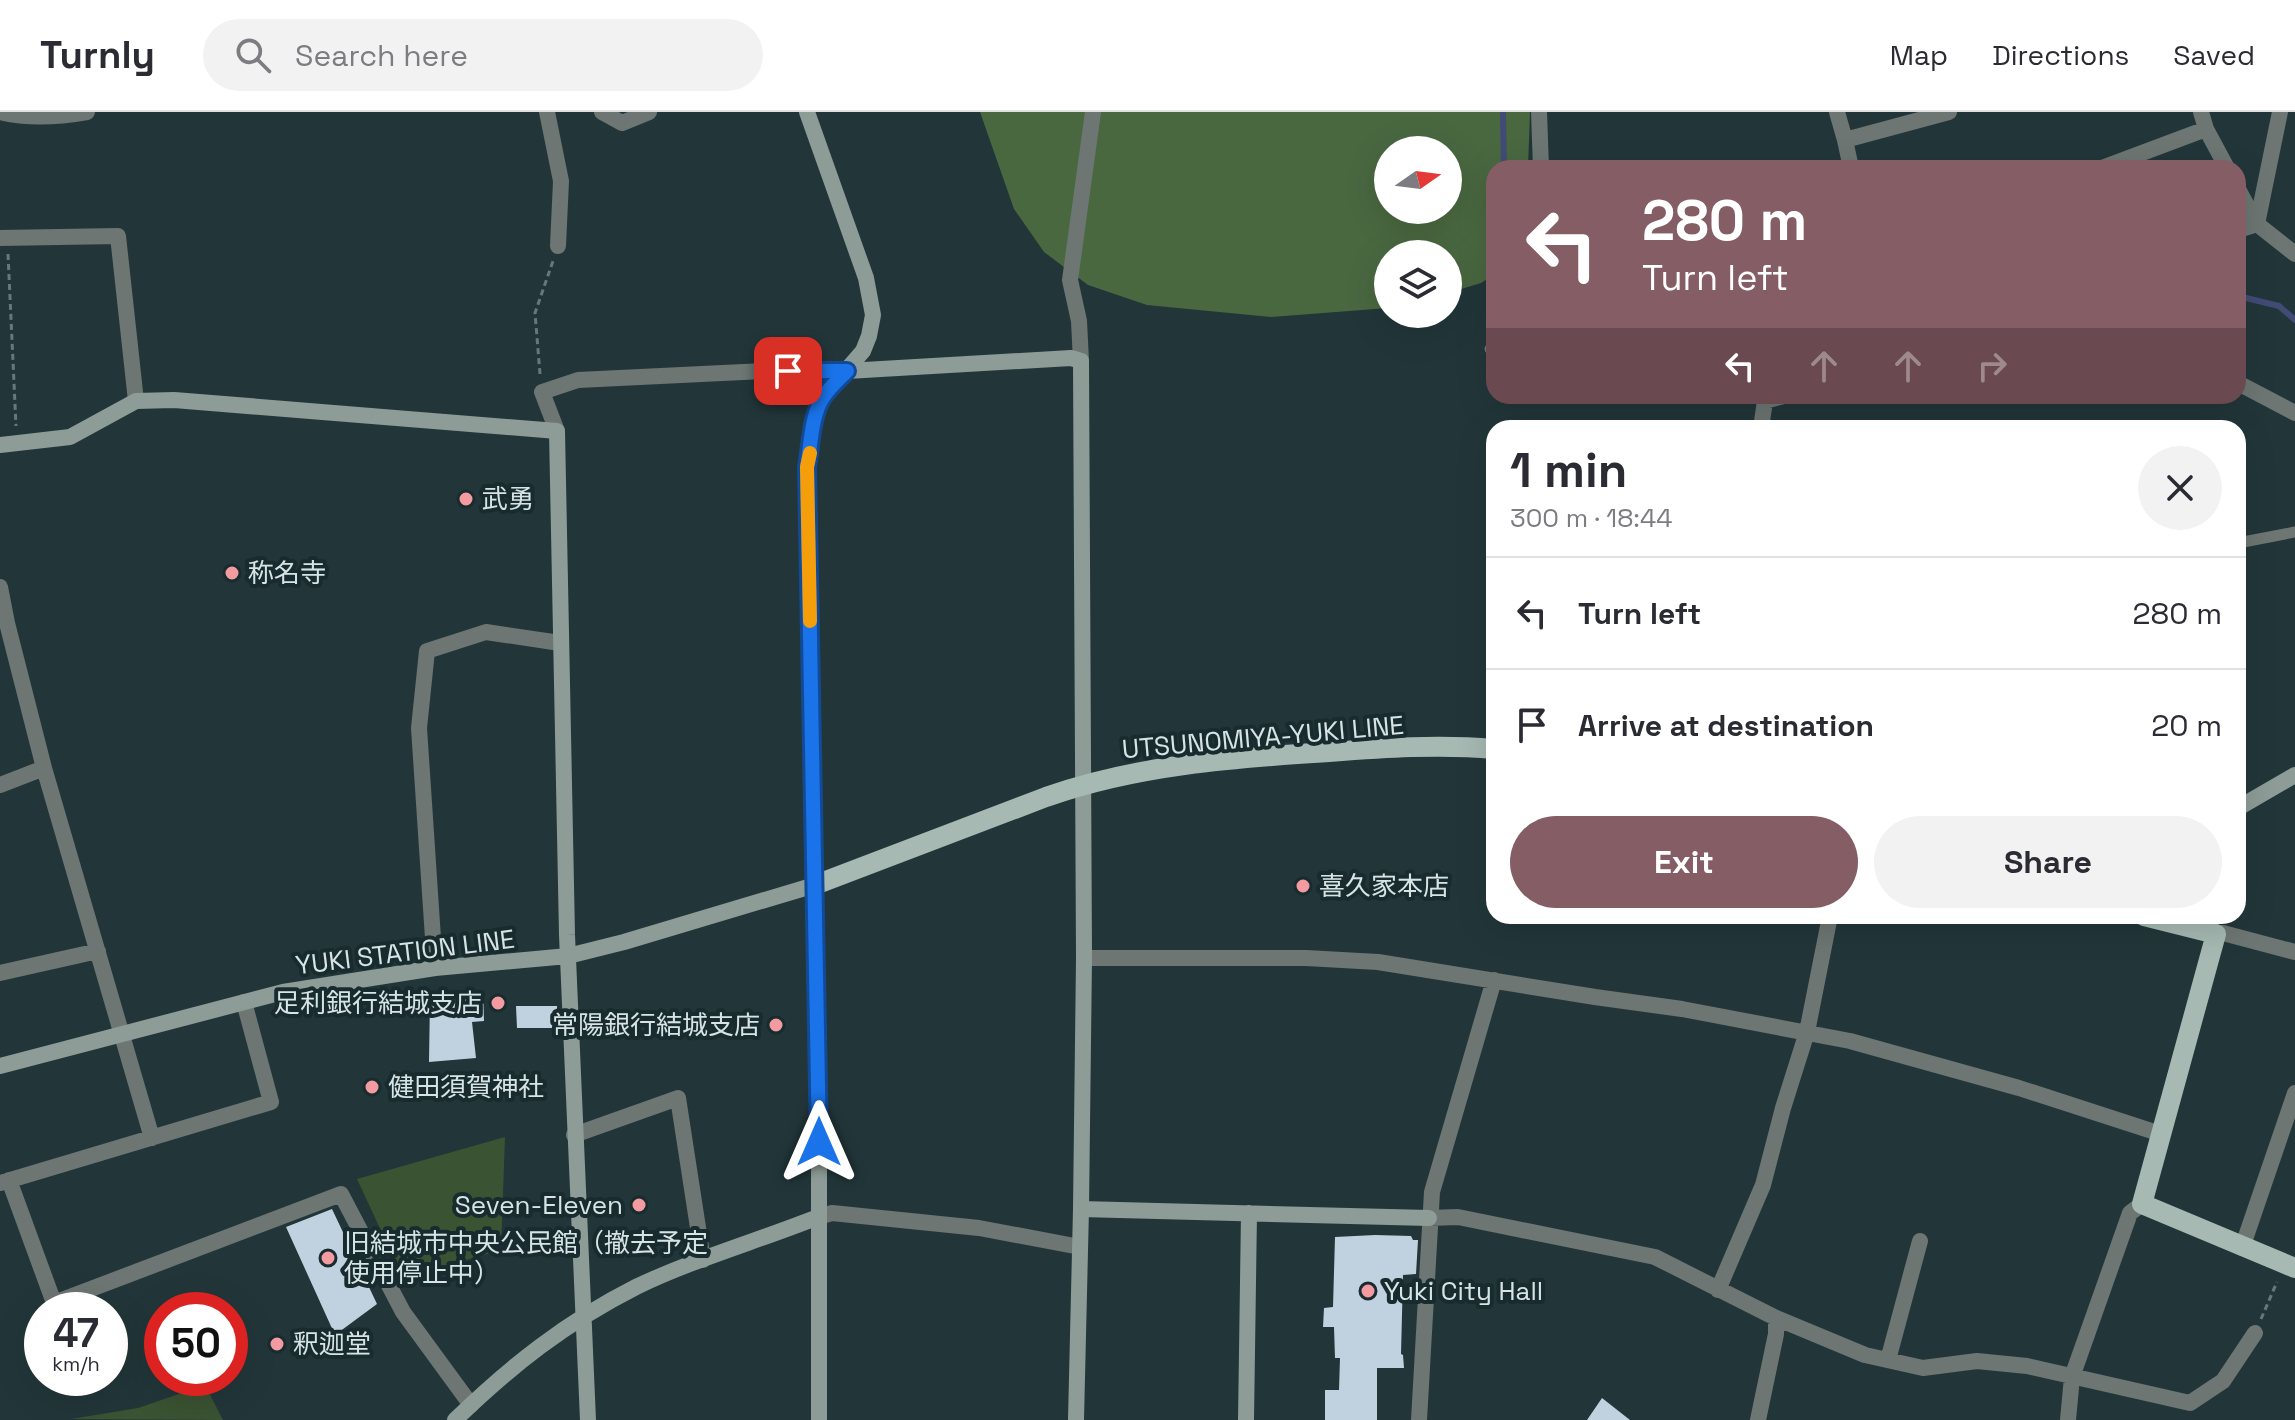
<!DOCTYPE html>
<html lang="en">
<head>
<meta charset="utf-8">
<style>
	:root { --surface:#fff; --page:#f2f2f3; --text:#2b2b33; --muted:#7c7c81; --line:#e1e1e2; --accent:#855d64 }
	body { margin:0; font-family:"Space Grotesk","Noto Sans JP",sans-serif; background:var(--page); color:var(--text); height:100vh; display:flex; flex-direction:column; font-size:30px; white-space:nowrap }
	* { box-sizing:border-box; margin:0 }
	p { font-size:26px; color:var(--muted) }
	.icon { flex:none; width:44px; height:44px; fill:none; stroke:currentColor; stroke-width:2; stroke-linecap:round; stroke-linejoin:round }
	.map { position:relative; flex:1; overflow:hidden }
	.panel { position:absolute; left:1486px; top:308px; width:760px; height:504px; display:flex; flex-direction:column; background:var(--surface); border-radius:24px; box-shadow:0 8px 32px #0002 }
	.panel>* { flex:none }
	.hud { position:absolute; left:1486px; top:48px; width:760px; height:244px; border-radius:24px; box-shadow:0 8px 32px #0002; background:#855d64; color:#fff; overflow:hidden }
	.needle { width:52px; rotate:76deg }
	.fabs { position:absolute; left:1374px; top:24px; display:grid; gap:16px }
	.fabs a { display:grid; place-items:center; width:88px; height:88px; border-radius:50%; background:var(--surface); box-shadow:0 8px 32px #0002; font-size:40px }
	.speed { position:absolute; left:24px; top:1180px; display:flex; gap:16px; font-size:40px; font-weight:700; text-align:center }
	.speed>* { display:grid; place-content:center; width:104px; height:104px; border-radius:50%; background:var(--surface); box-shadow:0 8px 32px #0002; line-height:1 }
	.speed small { font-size:20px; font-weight:400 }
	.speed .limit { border:12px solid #d22; background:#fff; color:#111 }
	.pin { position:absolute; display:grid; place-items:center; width:68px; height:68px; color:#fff; margin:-34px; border-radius:16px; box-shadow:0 4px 12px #0006 }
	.me { position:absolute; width:88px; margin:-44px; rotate:0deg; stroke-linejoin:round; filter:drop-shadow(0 0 6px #0008) }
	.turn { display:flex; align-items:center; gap:28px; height:168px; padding:0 24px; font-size:36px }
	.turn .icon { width:104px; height:104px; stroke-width:2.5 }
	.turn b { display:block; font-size:56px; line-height:68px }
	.lanes { display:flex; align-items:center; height:76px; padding:0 24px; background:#0003; justify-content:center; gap:40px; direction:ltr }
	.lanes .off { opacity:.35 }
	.round { display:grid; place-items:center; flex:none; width:84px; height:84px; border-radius:42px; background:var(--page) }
	.overview { display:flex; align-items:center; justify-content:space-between; height:136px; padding:0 24px }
	h1 { font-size:48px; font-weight:800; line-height:60px }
	.primary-button { display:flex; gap:16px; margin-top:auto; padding:16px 24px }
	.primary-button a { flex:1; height:92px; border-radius:48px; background:var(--accent); color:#fff; font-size:32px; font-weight:800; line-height:92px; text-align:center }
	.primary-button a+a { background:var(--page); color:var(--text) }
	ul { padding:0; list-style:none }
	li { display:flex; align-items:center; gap:24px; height:112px; padding:0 24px; border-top:2px solid var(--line) }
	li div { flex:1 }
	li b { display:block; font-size:30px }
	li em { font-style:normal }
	header { display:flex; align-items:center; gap:48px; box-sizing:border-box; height:112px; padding:0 40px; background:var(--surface); border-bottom:2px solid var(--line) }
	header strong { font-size:38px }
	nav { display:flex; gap:44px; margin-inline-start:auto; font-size:28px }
	.search { width:560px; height:72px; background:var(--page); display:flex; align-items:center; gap:20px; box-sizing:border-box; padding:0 28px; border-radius:44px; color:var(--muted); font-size:30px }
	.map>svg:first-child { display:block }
	.green { fill:#3a5332 }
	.forest { fill:#496840; fill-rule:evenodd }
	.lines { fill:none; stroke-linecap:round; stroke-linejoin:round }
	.stream { stroke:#424b76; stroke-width:6 }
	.building { fill:#c0d2df }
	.path { stroke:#66787a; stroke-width:3; stroke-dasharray:6 4; stroke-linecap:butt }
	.lane { stroke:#6d7673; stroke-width:11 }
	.street { stroke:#6d7673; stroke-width:16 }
	.secondary { stroke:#8d9c96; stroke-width:16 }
	.primary { stroke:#a6b9b2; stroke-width:20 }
	.route-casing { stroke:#114b97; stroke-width:20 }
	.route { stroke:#1a73e8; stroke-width:14 }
	.slow { stroke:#f59e0b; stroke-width:14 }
	.poi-dot { fill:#f49aa1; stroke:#182c2f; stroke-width:3 }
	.labels { text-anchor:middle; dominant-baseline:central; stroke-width:8; stroke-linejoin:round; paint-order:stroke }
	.poi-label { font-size:26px; fill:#d7e4e5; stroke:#182c2f; text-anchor:start }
	.street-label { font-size:26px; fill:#d7e4e5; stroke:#182c2f }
</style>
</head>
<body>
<header>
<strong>Turnly</strong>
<div class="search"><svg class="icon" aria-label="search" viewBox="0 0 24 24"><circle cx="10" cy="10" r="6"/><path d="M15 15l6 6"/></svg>Search here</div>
<nav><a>Map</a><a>Directions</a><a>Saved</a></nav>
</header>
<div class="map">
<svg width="2295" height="1308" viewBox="0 0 2295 1308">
	<rect width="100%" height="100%" fill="#223639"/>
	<path class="green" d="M505 1025 501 1138 403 1166 357 1067Z
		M205 1273 223 1308 71 1307 138 1296Z"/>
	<path class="forest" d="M980 0H1530L1528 56H1494V163L1481 171 1448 181V142H1388V196L1271 205 1147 193 1088 173 1044 140 1014 97ZM1388 38H1448V98H1388Z"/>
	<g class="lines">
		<path class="stream" d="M1503 0 1504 56
			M2238 184 2279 194 2295 208"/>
	</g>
	<path class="building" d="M483 880 484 909 472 910 476 946 429 950 430 886Z
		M516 894H557V916H517Z
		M332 1097 377 1192 335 1223 286 1115Z
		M1375 1123 1411 1124 1413 1128H1418L1416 1162 1403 1163 1401 1242 1403 1243 1404 1256H1377V1308H1325V1278H1339L1340 1246H1335L1334 1215H1323L1324 1196 1333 1195 1335 1125Z
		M1602 1286 1630 1308H1587Z"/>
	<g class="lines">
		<path class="path" d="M8 142 16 314
			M540 262 535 201 553 149
			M2261 1207 2277 1170"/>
		<path class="lane" d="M1490 237H1494
			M2238 431 2295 420"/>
		<path class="street" d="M0 0C28 7 59 5 87 0
			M547 0 561 69 558 134
			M602 0 622 11 649 0
			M1539 0 1541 56
			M1837 0 1845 28
			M2201 0 2206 17 2227 56
			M1851 56 1845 28 1949 0
			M2102 56 2206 17
			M2238 77 2257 112 2295 142
			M2257 112 2280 0
			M2238 118 2257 112
			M0 126 118 124 136 289
			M1081 249 1079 209 1070 168 1093 0
			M2238 271 2295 301
			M1761 316 1765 289 1784 284
			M557 319 542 280 578 268 766 259H847
			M0 475 7 511 44 656 152 1026
			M0 673 44 656
			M2216 822 2223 821 2295 840
			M1084 846H1306L1378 850 1595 885 1682 897 1850 929 2019 976 2161 1022
			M435 856 419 616 427 539 486 520 560 531
			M0 861 98 839
			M574 1023 678 986 703 1148
			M9 1068 54 1191 341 1082 403 1200 471 1293
			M0 1071 271 990 244 890
			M818 1105 832 1101 979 1116 1080 1135
			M1429 1106 1458 1105 1655 1145 1776 1206 1865 1243 1923 1256 1977 1249 2027 1254 2190 1291 2223 1269 2255 1221
			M2242 1136 2295 981
			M1718 1178 1763 1073 1783 996 1807 920 1830 804
			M1888 1248 1920 1129
			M1419 1308 1432 1080 1494 868
			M1758 1308 1776 1222V1206
			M2068 1308 2072 1265 2130 1101 2142 1092"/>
		<path class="secondary" d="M807 0 866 166 873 203 869 224 863 239 824 284C812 305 811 331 807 355L819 1000V1308
			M847 259 1071 246 1081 249 1084 846 1081 1097 1076 1308
			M0 333 70 325 136 289 174 288 557 319 567 823 588 1308
			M2238 696 2295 663
			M0 954 283 880 435 856 568 844 624 830 815 773
			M1081 1097 1429 1106
			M455 1308C512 1253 565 1211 636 1175 694 1147 758 1129 818 1105
			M1246 1308 1249 1101"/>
		<path class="primary" d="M815 773 1046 685C1136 653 1234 646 1329 640 1383 636 1439 632 1494 637
			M2144 804 2216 822 2142 1092 2295 1156"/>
	</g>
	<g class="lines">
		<g class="route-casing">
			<path id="route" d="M788 259H847C839 267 830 275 824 284 811 302 811 333 807 355L819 1030"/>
		</g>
		<use href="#route" class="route"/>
		<path class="slow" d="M810 341 807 355 810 509"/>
	</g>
	<g class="poi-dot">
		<circle cx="466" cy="387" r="8"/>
		<circle cx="232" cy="461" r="8"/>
		<circle cx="1303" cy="774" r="8"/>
		<circle cx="498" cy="891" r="8"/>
		<circle cx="776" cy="913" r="8"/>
		<circle cx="372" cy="975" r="8"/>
		<circle cx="639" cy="1093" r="8"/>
		<circle cx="328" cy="1146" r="8"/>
		<circle cx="1368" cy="1179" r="8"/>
		<circle cx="277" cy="1232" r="8"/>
	</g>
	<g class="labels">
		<g class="poi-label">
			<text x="482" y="387">武勇</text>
			<text x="248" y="461">称名寺</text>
			<text x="1319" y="774">喜久家本店</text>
			<text x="482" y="891" text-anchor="end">足利銀行結城支店</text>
			<text x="760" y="913" text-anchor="end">常陽銀行結城支店</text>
			<text x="388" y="975">健田須賀神社</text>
			<text x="623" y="1093" text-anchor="end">Seven-Eleven</text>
			<text x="344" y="1131">旧結城市中央公民館（撤去予定<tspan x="344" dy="30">使用停止中）</tspan></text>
			<text x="1384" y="1179">Yuki City Hall</text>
			<text x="293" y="1232">釈迦堂</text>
		</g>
		<g class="street-label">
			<text transform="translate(1263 625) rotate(-5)">UTSUNOMIYA-YUKI LINE</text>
			<text transform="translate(405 840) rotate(-7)">YUKI STATION LINE</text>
		</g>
	</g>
</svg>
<div class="fabs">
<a><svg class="needle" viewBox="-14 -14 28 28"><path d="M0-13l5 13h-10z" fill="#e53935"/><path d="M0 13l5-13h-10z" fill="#7c7c81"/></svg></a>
<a><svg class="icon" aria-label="layers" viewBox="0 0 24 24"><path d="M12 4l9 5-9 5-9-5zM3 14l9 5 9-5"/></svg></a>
</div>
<div class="speed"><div>47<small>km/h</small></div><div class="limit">50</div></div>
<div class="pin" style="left:788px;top:259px;background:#d93025"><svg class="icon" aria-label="arrive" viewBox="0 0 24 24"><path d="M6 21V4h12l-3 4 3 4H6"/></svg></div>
<svg class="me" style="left:819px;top:1030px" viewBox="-20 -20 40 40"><path d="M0-17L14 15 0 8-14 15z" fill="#1a73e8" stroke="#fff" stroke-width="4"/></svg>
<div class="hud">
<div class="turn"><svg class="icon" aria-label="left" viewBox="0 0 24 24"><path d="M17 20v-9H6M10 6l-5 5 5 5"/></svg><div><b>280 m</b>Turn left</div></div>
<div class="lanes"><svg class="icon" aria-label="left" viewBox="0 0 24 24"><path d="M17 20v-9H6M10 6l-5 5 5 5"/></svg><svg class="icon off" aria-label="ahead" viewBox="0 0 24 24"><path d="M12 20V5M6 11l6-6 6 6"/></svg><svg class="icon off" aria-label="ahead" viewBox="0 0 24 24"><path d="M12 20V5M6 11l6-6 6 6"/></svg><svg class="icon off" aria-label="right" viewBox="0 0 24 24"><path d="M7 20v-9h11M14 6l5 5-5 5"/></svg></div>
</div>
<section class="panel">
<div class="overview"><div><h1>1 min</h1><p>300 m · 18:44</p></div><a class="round"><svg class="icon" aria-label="close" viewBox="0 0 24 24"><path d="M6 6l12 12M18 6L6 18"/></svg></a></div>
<ul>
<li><svg class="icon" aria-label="left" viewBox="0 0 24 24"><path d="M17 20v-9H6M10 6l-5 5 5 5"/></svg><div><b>Turn left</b></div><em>280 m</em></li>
<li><svg class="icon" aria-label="arrive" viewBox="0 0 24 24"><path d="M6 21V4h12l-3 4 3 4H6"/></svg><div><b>Arrive at destination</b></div><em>20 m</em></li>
</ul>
<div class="primary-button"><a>Exit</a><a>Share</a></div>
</section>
</div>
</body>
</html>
